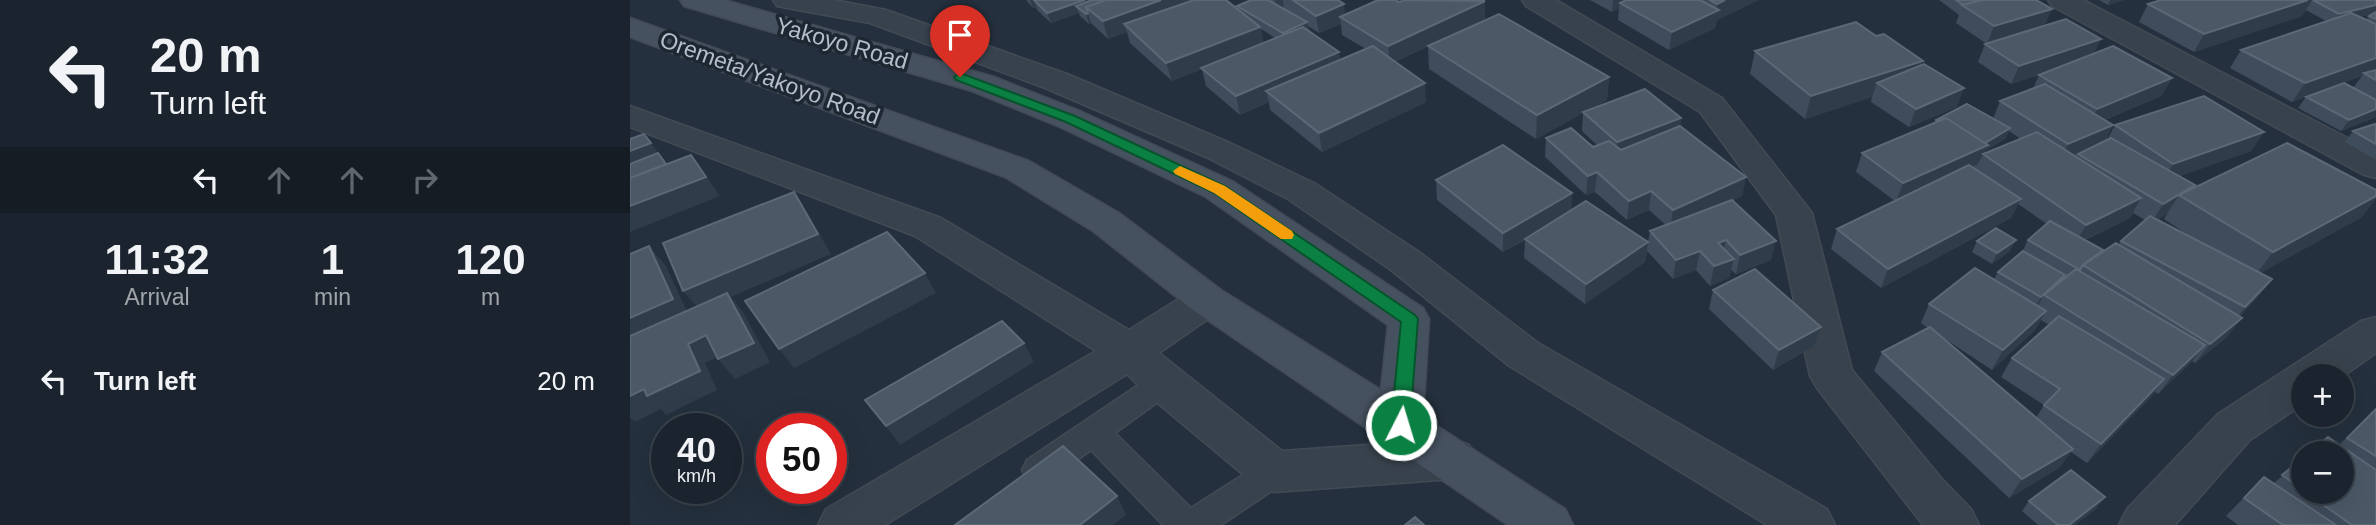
<!DOCTYPE html>
<html lang="en">
<head>
<meta charset="utf-8">
<style>
	:root { --surface:#1b242e; --page:#242c36; --text:#f1f3f6; --muted:#a0a4aa; --line:#39414a }
	body { margin:0; font-family:Arial,sans-serif; background:var(--page); color:var(--text); height:100vh; display:flex; flex-direction:column; font-size:26px; white-space:nowrap }
	* { box-sizing:border-box; margin:0 }
	p { font-size:23px; color:var(--muted) }
	.icon { flex:none; width:38px; height:38px; fill:none; stroke:currentColor; stroke-width:2; stroke-linecap:round; stroke-linejoin:round }
	.map { position:relative; flex:1; overflow:hidden }
	.panel { display:flex; flex-direction:column; background:var(--surface); width:630px }
	.panel>* { flex:none }
	.hud { background:#1b242e; color:var(--text); overflow:hidden }
	.tools { position:absolute; left:1661px; top:364px; display:grid; gap:14px }
	.tools a { display:grid; place-items:center; width:63px; height:63px; border-radius:50%; background:var(--surface); box-shadow:0 7px 28px #0002,0 0 0 2px var(--line); font-size:35px }
	.speed { position:absolute; left:21px; top:413px; display:flex; gap:14px; font-size:35px; font-weight:700; text-align:center }
	.speed>* { display:grid; place-content:center; width:91px; height:91px; border-radius:50%; background:var(--surface); box-shadow:0 7px 28px #0002,0 0 0 2px var(--line); line-height:1 }
	.speed small { font-size:18px; font-weight:400 }
	.speed .limit { border:10px solid #d22; background:#fff; color:#111 }
	.pin { position:absolute; display:grid; place-items:center; width:60px; height:60px; color:#fff; margin:-72px -30px; border-radius:50% 50% 50% 0; rotate:-45deg; box-shadow:0 0 7px #0007 }
	.pin .icon { rotate:45deg }
	.me { position:absolute; width:77px; margin:-38px; rotate:5deg; stroke-linejoin:round; filter:drop-shadow(0 0 5px #0008) }
	.turn { display:flex; align-items:center; gap:24px; height:147px; padding:0 35px; font-size:32px }
	.turn .icon { width:91px; height:91px; stroke-width:2.5 }
	.turn b { display:block; font-size:49px; line-height:60px }
	.lanes { display:flex; align-items:center; height:66px; padding:0 35px; background:#0003; justify-content:center; gap:35px; direction:ltr }
	.lanes .off { opacity:.35 }
	.eta { display:flex; justify-content:space-evenly; align-items:center; height:119px; text-align:center }
	.eta b { font-size:42px; font-weight:600; line-height:49px }
	ul { padding:0; list-style:none }
	li { display:flex; align-items:center; gap:21px; height:98px; padding:0 35px }
	li div { flex:1 }
	li b { display:block; font-size:26px }
	li em { font-style:normal }
	main { display:flex; flex:1; min-height:0 }
	.map>svg:first-child { display:block }
	.lines { fill:none; stroke-linecap:round; stroke-linejoin:round }
	.lane-casing { stroke:#414b56; stroke-width:3 }
	.street-casing { stroke:#414b56; stroke-width:3 }
	.secondary-casing { stroke:#414b56; stroke-width:3 }
	.lane { fill:#38424d; fill-rule:evenodd }
	.street { fill:#38424d; fill-rule:evenodd }
	.secondary { fill:#465160; fill-rule:evenodd }
	.wall { fill:#3f4c5b; fill-rule:evenodd }
	.shaded-wall { fill:#2f3c4a }
	.building { fill:#4b5967; stroke:#5c6876; stroke-width:2 }
	.route { fill:#0b8043; stroke:#07532c; stroke-width:2 }
	.slow { fill:#f59e0b }
	.labels { text-anchor:middle; dominant-baseline:central; stroke-width:7; stroke-linejoin:round; paint-order:stroke }
	.street-label { font-size:23px; fill:#b4bdc8; stroke:#1d2732 }
</style>
</head>
<body>
<main>
<section class="panel">
<div class="hud">
<div class="turn"><svg class="icon" aria-label="left" viewBox="0 0 24 24"><path d="M17 20v-9H6M10 6l-5 5 5 5"/></svg><div><b>20 m</b>Turn left</div></div>
<div class="lanes"><svg class="icon" aria-label="left" viewBox="0 0 24 24"><path d="M17 20v-9H6M10 6l-5 5 5 5"/></svg><svg class="icon off" aria-label="ahead" viewBox="0 0 24 24"><path d="M12 20V5M6 11l6-6 6 6"/></svg><svg class="icon off" aria-label="ahead" viewBox="0 0 24 24"><path d="M12 20V5M6 11l6-6 6 6"/></svg><svg class="icon off" aria-label="right" viewBox="0 0 24 24"><path d="M7 20v-9h11M14 6l5 5-5 5"/></svg></div>
</div>
<div class="eta">
<div><b>11:32</b><p>Arrival</p></div>
<div><b>1</b><p>min</p></div>
<div><b>120</b><p>m</p></div>
</div>
<ul>
<li><svg class="icon" aria-label="left" viewBox="0 0 24 24"><path d="M17 20v-9H6M10 6l-5 5 5 5"/></svg><div><b>Turn left</b></div><em>20 m</em></li>
</ul>
</section>
<div class="map">
<svg width="1746" height="525" viewBox="0 0 1746 525">
	<rect width="100%" height="100%" fill="#24303d"/>
	<g class="lines">
		<g class="lane-casing">
			<path id="lane" d="M533 371 543 375 548 383 543 391 485 433 561 508 633 462 644 458 655 462 660 472 655 482 591 525H533L461 450 419 480 408 484 397 480 392 470 397 460 523 375Z"/>
		</g>
		<g class="street-casing">
			<path id="street" d="M143 0H204L256 10 437 74 600 143 684 183 789 252 908 343 1197 509 1205 525H1137L878 365 761 270 658 199 576 157 415 88 240 23 157 8 147 6Z
				M892 0H926L1092 98 1182 213 1222 370 1311 478 1341 509 1349 525H1293L1187 388 1180 376 1146 215 1070 112 896 6Z
				M1418 0H1453L1746 153V178L1734 175 1422 6Z
				M0 106 311 218 499 330 563 290 577 286 591 290 597 300 591 310 529 353 652 451 823 439 839 445 846 459 839 473 823 479 644 492 627 486 518 395 497 374 255 525H188L196 509 466 351 285 236 0 127Z
				M1746 317V353L1712 377 1673 376V404L1620 440 1545 525H1489L1497 509 1588 414 1731 321Z"/>
		</g>
		<g class="secondary-casing">
			<path id="secondary" d="M50 0H94L364 77 452 112 602 181 793 308 799 319 793 417 935 509 943 525H878L563 310 463 231 375 177 0 37V18L399 161 489 213 591 290 751 390 758 325 576 197 428 126 342 91 54 6Z"/>
		</g>
		<use href="#lane" class="lane"/>
		<use href="#street" class="street"/>
		<use href="#secondary" class="secondary"/>
	</g>
	<path class="wall" d="M396 0H596L608 9 607 6 621 0H708L716 14 769 2 855 19 765 62 796 102 692 152 640 110 639 102 610 115 576 86 572 69 542 81 500 43 497 32 478 39 461 23 459 24 450 16 449 13 421 23 407 10 406 7 403 8ZM711 24 712 35 736 49 710 60 679 30 678 26 689 33ZM631 29 645 38 633 43Z
		M960 0H1129L1087 20 1085 28 1039 50 988 20 989 8 982 12Z
		M1309 0H1406L1414 26 1471 39 1464 53 1542 78 1531 96 1475 120 1483 125 1475 141 1477 140 1485 125 1634 132 1621 151 1549 176 1565 185 1563 189 1732 217 1630 273 1642 279 1627 298 1610 316 1597 337 1565 363 1562 361 1528 394 1525 392 1520 398 1457 463 1441 452 1429 468 1379 498 1244 371 1252 352 1298 328 1291 323 1299 304 1364 279 1368 272 1392 252 1398 240 1417 224 1388 204 1381 218 1251 288 1201 249 1207 229 1265 201 1226 172 1232 153 1305 122 1306 120 1363 119 1370 101 1403 89 1409 75 1381 84 1348 62 1355 44H1357L1326 23 1329 15ZM1379 131 1391 139 1354 154 1355 151 1375 139ZM1503 213 1515 220 1491 241 1489 244 1472 252 1455 240 1500 218ZM1537 214 1534 219 1567 241 1527 220ZM1411 320 1419 325 1382 358 1371 377 1414 405 1406 418 1309 335 1362 370 1405 330Z
		M1469 0H1494L1478 5Z
		M1531 0H1744L1746 1V11L1745 12H1746V117L1711 131 1668 108 1676 97 1723 88 1732 76 1662 102 1600 68 1611 50 1696 21 1676 10 1672 16 1564 52 1509 22 1518 4ZM1741 14 1736 20 1730 17Z
		M1246 36 1292 65 1327 107 1279 127 1241 102 1242 97 1175 119 1120 74 1125 51Z
		M798 46 979 77 977 100 961 109 1051 118 1050 126 1116 177 1112 196 1103 200 1141 260 1106 274 1101 270 1099 278 1080 286 1066 270 1043 279 1017 251 1015 262 955 304 894 258 895 240 873 252 807 200 806 180 942 193 941 210 1018 242 1020 231 1036 225 1019 210 997 220 965 192 956 195 915 157 916 138 963 147 968 146 952 131 953 113 906 139 799 69Z
		M1746 124V160L1715 142 1723 131Z
		M1347 241 1380 251 1362 264 1342 252Z
		M1083 290 1191 327 1184 346 1143 370 1079 309Z
		M1746 409V525H1608L1596 516 1634 477 1644 483 1673 458V492H1712L1709 445Z
		M1399 501 1467 508 1445 525H1408L1392 511Z"/>
	<path class="shaded-wall" d="M400 0H404L406 7 403 8Z
		M455 0H487L456 7 446 6 449 13 421 23 417 13Z
		M531 0H582L494 24 497 32 478 39 473 21Z
		M645 0H653L654 10 647 13Z
		M983 0H1006L990 3 989 8 982 12Z
		M1095 0H1129L1087 20 1085 28 1039 50 1042 32 1086 11 1087 4Z
		M1480 0H1494L1478 5Z
		M1678 0H1682L1672 16 1564 52 1574 34Z
		M855 1V19L760 64 758 46Z
		M714 4 716 21 710 17 711 24 689 33 686 16Z
		M1746 5V11L1744 14 1702 24 1709 14Z
		M1422 9 1414 27 1357 44 1364 26Z
		M458 13 461 23 459 24 456 14Z
		M677 22 679 32 655 44 653 33Z
		M630 27 634 45 571 68 572 69 542 81 536 63Z
		M1471 39 1462 58 1381 84 1389 66Z
		M709 52 712 70 636 91 639 102 610 115 606 96Z
		M1746 58V71L1734 73 1732 76 1662 102 1675 83Z
		M1293 61 1285 84 1247 83 1242 97 1175 119 1181 96Z
		M979 77 977 100 906 139 907 115Z
		M1542 78 1531 96 1458 127 1467 109Z
		M795 83 796 102 692 152 689 133Z
		M1334 88 1327 107 1279 127 1286 109Z
		M1746 109V117L1711 131 1719 120Z
		M1051 118 1048 137 985 161 987 142Z
		M1483 125 1473 144 1428 163 1438 144Z
		M1380 128 1375 139 1355 151 1348 164 1266 202 1273 183 1350 146Z
		M1634 132 1621 151 1531 183 1543 164Z
		M14 134 35 162 0 176V151Z
		M61 155 90 196 0 232V206Z
		M967 172 965 192 956 195 958 176Z
		M1116 177 1112 196 1040 229 1043 210Z
		M1565 185 1556 200 1549 195 1537 214 1521 224 1533 204Z
		M1021 191 1019 210 997 220 999 201Z
		M164 192 176 211 201 254 101 297 113 312 140 362 105 379 88 359 70 310 53 291Z
		M942 193 941 212 873 252V233Z
		M1746 196V199L1732 217 1624 277 1643 252Z
		M1511 198 1500 218 1445 244 1456 225Z
		M1391 199 1381 218 1251 288 1258 269Z
		M1096 240 1092 260 1088 243Z
		M1386 240 1380 251 1362 264 1367 253Z
		M1146 241 1141 260 1106 274 1110 255Z
		M1018 242 1015 262 955 304 956 284Z
		M19 246 36 266 60 318 0 345V318Z
		M1070 251 1066 270 1043 279 1046 260Z
		M1104 259 1099 278 1080 286 1084 266Z
		M295 273 306 293 164 368 149 349Z
		M1435 275 1429 286 1414 295 1409 304 1404 309 1411 297Z
		M1642 279 1627 298 1600 327 1615 307Z
		M1416 311 1405 330 1362 370 1373 350Z
		M1612 318 1597 337 1565 363 1580 344Z
		M1191 327 1184 346 1143 370 1149 350Z
		M76 335 93 355 75 363 87 390 36 415 31 409 5 422 0 418V396L14 389 58 344Z
		M394 343 404 362 270 445 256 426Z
		M1575 345 1560 364 1528 394 1543 375Z
		M1534 379 1520 398 1457 463 1471 444Z
		M1443 449 1429 468 1379 498 1392 479Z
		M487 496 496 515 483 525H450Z
		M1475 497 1467 508 1445 525H1439Z"/>
	<path class="building" d="M404 0H455L417 13Z
		M462 0H476L456 7 458 13 456 14 446 6Z
		M476 0H531L473 21 456 7Z
		M564 0H596L630 27 536 63 494 24Z
		M621 0H638L677 22 653 33 607 6Z
		M663 0H708L714 4 686 16Z
		M748 0H765L769 2 775 0 855 1 758 46 710 17Z
		M996 0H1070L1089 10 1042 32 990 3Z
		M1080 0H1095L1087 4Z
		M1326 0H1352L1333 5Z
		M1352 0H1406L1422 9 1364 26 1332 5Z
		M1531 0H1678L1574 34 1518 4Z
		M1683 0H1744L1746 1V5L1709 14Z
		M1746 12V19L1739 16Z
		M1721 13 1746 24V58L1675 83 1611 50Z
		M869 14 979 77 907 115 798 46Z
		M1436 19 1471 39 1389 66 1355 44Z
		M1226 22 1246 36 1254 34 1293 61 1181 96 1125 51Z
		M673 27 709 52 606 96 571 68Z
		M743 46 795 83 689 133 636 91Z
		M1483 46 1542 78 1467 109 1409 75Z
		M1294 64 1334 88 1286 109 1247 83Z
		M1746 70V80L1734 73Z
		M1714 83 1746 100V109L1719 120 1676 97Z
		M1415 84 1483 125 1438 144 1370 101Z
		M1015 89 1051 118 987 142 953 112Z
		M1574 96 1634 132 1543 164 1485 125Z
		M1337 104 1380 128 1355 143 1316 118 1307 121 1306 120Z
		M1316 118 1358 145 1273 183 1232 153Z
		M1745 124 1746 125V144L1723 131Z
		M1050 126 1116 177 1043 210 1021 191 999 201 967 172 958 176 916 138 941 128 963 147 979 141 991 150Z
		M1407 132 1511 198 1456 225 1353 154Z
		M14 134 21 143 0 151V139Z
		M1481 138 1565 185 1533 204 1448 154Z
		M1657 143 1746 190V196L1643 252 1549 195Z
		M873 145 942 193 873 233 806 180Z
		M28 153 36 164 0 178V164Z
		M61 155 76 177 0 206V178Z
		M1339 165 1391 199 1258 269 1207 229Z
		M164 192 188 234 53 291 33 243Z
		M1102 200 1146 241 1110 255 1096 240 1088 243 1104 259 1084 266 1070 251 1046 260 1020 231Z
		M956 201 1018 242 956 284 895 239Z
		M1520 216 1642 279 1615 307 1491 241Z
		M1420 221 1473 250 1453 265 1450 270 1398 240Z
		M1366 228 1386 240 1367 253 1347 241Z
		M257 232 295 273 149 349 115 301Z
		M1486 243 1612 318 1580 344 1453 265Z
		M19 246 43 299 0 318V254Z
		M1393 251 1435 275 1411 297 1368 272Z
		M1345 268 1416 311 1373 350 1299 304Z
		M1125 269 1191 327 1149 350 1083 290Z
		M1446 269 1575 345 1543 375 1414 295Z
		M97 293 124 343 88 359 76 335 58 344 70 371 17 396 14 389 0 396V336Z
		M1429 316 1534 379 1471 444 1414 405 1430 389 1382 358Z
		M372 321 394 343 256 426 235 400Z
		M1300 327 1443 449 1392 479 1252 352Z
		M1746 409V456L1717 438Z
		M1698 437 1746 470V525H1722L1675 492H1712V453H1679Z
		M433 446 487 496 450 525H325Z
		M1673 458V490L1652 475Z
		M1441 470 1475 497 1439 525H1428L1399 501Z
		M1634 477 1706 525H1653L1614 498Z
		M785 517 794 525H775Z"/>
	<path class="route" d="M330 73 445 116 595 186 785 315 788 319 780 425 777 430 771 432 764 430 761 425 771 322 584 193 436 122 326 80 324 77Z"/>
	<path class="slow" d="M550 166 595 186 662 231 664 235 662 239H651L584 193 545 174 543 171Z"/>
	<g class="labels">
		<g class="street-label">
			<text transform="translate(212 43) rotate(16)">Yakoyo Road</text>
			<text transform="translate(140 78) rotate(20)">Oremeta/Yakoyo Road</text>
		</g>
	</g>
</svg>
<div class="tools">
<a>+</a>
<a>−</a>
</div>
<div class="speed"><div>40<small>km/h</small></div><div class="limit">50</div></div>
<div class="pin" style="left:330px;top:77px;background:#d93025"><svg class="icon" aria-label="arrive" viewBox="0 0 24 24"><path d="M6 21V4h12l-3 4 3 4H6"/></svg></div>
<svg class="me" style="left:771px;top:425px" viewBox="-20 -20 40 40"><circle r="17" fill="#0b8043" stroke="#fff" stroke-width="3"/><path d="M0-11L8 9 0 5-8 9z" fill="#fff"/></svg>
</div>
</main>
</body>
</html>
